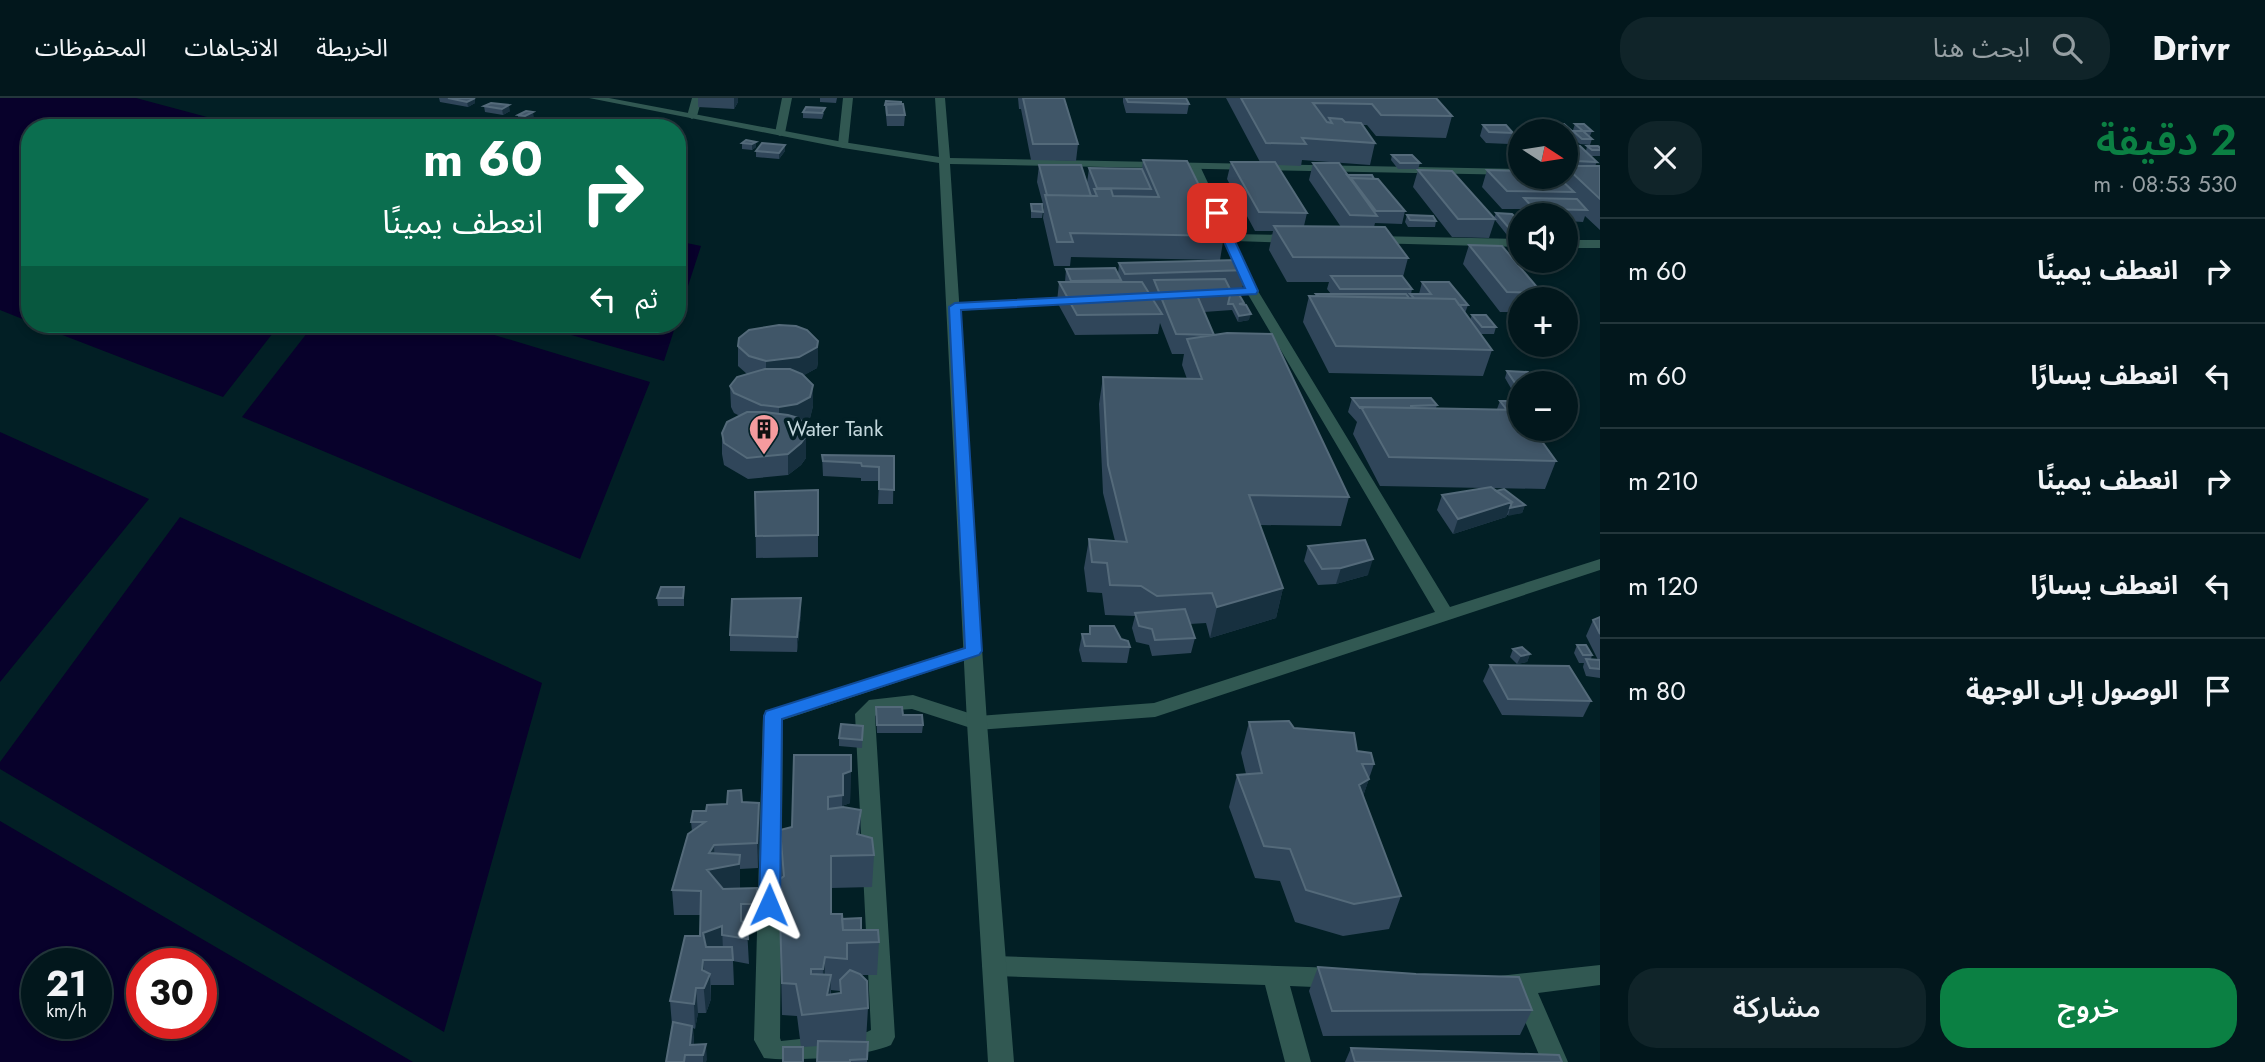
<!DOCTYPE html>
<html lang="ar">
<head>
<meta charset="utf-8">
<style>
	:root { --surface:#02171c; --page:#102429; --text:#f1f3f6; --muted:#969fa3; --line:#23363b; --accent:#0b8043 }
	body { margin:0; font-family:Jost,"Noto Sans Arabic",sans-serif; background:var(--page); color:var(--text); direction:rtl; height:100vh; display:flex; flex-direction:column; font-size:26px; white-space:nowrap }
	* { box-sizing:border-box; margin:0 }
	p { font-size:23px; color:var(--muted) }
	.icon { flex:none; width:38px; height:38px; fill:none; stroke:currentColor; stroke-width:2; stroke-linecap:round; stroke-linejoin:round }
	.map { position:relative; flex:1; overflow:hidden; direction:ltr }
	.details { display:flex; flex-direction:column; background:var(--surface); width:665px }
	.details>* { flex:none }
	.hud { position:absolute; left:21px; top:21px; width:665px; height:214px; border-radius:28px; box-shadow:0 4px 10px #0003,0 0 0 2px var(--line); direction:rtl; background:#0b6e4f; color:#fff; overflow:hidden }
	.needle { width:46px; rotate:102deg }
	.buttons { position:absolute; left:1508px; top:21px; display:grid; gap:14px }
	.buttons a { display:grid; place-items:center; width:70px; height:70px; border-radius:50%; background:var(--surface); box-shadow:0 4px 10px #0003,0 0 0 2px var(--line); font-size:35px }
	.speed { position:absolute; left:21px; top:850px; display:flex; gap:14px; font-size:35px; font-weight:700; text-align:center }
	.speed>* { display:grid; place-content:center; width:91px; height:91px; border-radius:50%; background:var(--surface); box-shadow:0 4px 10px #0003,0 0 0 2px var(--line); line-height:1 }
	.speed small { font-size:18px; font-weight:400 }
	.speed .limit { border:10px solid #d22; background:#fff; color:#111 }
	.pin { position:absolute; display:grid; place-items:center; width:60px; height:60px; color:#fff; margin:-30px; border-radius:14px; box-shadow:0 4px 10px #0006 }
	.me { position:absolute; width:77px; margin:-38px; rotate:1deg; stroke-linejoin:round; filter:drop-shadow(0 0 5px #0008) }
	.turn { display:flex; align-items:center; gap:24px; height:147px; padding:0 28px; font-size:32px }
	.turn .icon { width:91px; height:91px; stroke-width:2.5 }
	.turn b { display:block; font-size:49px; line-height:60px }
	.then { display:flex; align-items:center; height:66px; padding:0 28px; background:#0003; gap:14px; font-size:26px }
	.round { display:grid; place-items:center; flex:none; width:74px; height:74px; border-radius:28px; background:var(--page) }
	.head { display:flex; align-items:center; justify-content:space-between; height:119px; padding:0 28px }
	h1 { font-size:42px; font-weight:600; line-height:52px; color:var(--accent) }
	.primary-button { display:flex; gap:14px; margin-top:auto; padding:14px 28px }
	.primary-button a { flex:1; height:80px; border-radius:28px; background:var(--accent); color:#fff; font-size:28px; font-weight:600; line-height:80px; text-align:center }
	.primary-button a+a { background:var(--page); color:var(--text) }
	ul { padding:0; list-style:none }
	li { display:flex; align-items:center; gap:21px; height:105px; padding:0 28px; border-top:2px solid var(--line) }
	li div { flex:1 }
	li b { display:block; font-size:26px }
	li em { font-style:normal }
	header { display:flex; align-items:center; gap:42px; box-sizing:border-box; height:98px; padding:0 35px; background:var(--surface); border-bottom:2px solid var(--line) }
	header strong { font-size:33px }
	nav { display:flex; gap:38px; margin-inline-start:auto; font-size:24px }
	.search { width:490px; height:63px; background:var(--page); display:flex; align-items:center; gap:18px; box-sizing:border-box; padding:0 24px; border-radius:28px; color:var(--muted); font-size:26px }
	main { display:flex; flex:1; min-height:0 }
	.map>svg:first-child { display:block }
	.water { fill:#08012b; fill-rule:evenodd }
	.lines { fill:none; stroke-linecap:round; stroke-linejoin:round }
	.minor { fill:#315852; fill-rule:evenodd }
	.tertiary { fill:#315852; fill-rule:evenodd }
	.wall { fill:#30465a; fill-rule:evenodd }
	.shaded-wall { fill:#17303f }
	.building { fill:#405668; stroke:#546a7a; stroke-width:2 }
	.route { fill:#1a73e8; stroke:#114b97; stroke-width:2 }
	.labels { text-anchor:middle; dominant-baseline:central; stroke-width:7; stroke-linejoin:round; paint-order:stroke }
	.poi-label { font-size:21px; fill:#c3d7dc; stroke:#021f25; text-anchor:start }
</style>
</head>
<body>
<header>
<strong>Drivr</strong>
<div class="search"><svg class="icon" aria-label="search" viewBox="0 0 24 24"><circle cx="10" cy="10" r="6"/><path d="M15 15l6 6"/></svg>ابحث هنا</div>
<nav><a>الخريطة</a><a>الاتجاهات</a><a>المحفوظات</a></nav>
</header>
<main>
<section class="details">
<div class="head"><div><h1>2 دقيقة</h1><p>530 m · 08:53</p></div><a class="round"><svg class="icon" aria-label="close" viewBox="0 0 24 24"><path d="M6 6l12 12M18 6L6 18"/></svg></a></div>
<ul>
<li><svg class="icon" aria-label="right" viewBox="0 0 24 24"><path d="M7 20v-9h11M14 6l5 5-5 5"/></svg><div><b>انعطف يمينًا</b></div><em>60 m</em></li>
<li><svg class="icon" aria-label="left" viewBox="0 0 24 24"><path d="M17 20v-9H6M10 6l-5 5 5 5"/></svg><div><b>انعطف يسارًا</b></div><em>60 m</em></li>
<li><svg class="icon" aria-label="right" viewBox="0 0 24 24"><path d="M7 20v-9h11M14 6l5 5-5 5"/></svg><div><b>انعطف يمينًا</b></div><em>210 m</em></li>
<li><svg class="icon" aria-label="left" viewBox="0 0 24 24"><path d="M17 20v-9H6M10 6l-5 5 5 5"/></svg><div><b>انعطف يسارًا</b></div><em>120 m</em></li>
<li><svg class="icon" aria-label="arrive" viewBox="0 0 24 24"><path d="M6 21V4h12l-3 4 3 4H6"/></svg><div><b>الوصول إلى الوجهة</b></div><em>80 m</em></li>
</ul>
<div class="primary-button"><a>خروج</a><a>مشاركة</a></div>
</section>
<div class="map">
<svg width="1600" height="964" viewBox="0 0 1600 964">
	<rect width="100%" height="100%" fill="#021f25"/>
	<path class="water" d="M0 0H136L248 30H30V224L0 212Z
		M677 143 701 148 677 222Z
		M34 226H280L223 299Z
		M314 226H458L650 284 580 461 242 319Z
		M532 226H676L664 263Z
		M0 334 149 401 0 584Z
		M180 419 542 585 444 934 0 671V664Z
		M0 723 413 964H0ZM96 866V926H37V866ZM201 866V926H142V866Z"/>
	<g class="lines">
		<path class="minor" d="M692 0H702L697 18 692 21 687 18Z
			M782 0H792L785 35 780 38 775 35Z
			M843 0H853L848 47 843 50 838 47Z
			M1195 65 1200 68 1232 136 1293 137 1299 141 1293 145 1235 143 1258 193 1450 509 1600 461V472L1155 619 977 632 912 611 881 613 875 618 895 939 891 947C864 959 792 964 764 960L754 942 763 618 766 613 966 549 973 547 982 553 980 557 783 622 780 940 781 943 867 934 871 932 855 616 869 602 913 597 978 618 1154 605 1435 514 1246 193 1190 68Z
			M1374 138 1521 141V149L1370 145 1368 142Z
			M1566 142H1600V150H1566Z
			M1081 198 1087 202 1086 205 955 213 949 209 955 205Z
			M994 858 1338 870 1347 873 1350 880 1347 887 1338 890 1290 888 1311 964H1285L1265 887 994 878 986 875 982 868 986 861Z
			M1600 867V887L1538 895 1568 964H1542L1514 897 1490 893 1487 886 1490 879Z"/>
		<path class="tertiary" d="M589 0H609L843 44 939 59 935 0H945L950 60 1521 71V77L950 66 987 625 1014 964H988L967 625 939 65 843 50Z"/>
	</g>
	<path class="wall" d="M439 0H474L475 5 468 9 440 4Z
		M698 0H738V4L734 11 698 9Z
		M820 0H837L836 5 820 4Z
		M1018 0H1064L1078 46 1076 63 1031 62 1021 11H1019Z
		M1123 0H1186L1189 6 1187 16 1126 15 1123 4Z
		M1226 0H1436L1452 18 1446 40 1376 38 1367 27H1362L1375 45 1370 67 1302 62 1301 68 1277 67 1307 115 1304 128 1341 129 1309 82 1313 65 1347 77 1374 81 1405 113 1402 126 1375 125 1374 129 1408 160 1403 179 1412 191 1411 196H1419L1422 184 1468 207 1465 215 1470 222 1472 217 1496 229 1494 236H1481L1492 252 1483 278 1329 275 1303 224 1309 198H1315L1316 196H1331L1327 191 1329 184H1287L1269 152 1273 133H1255L1227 81 1231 64H1260Z
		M901 6 905 17 904 28H887L885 7Z
		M484 8 510 13 503 17 485 14Z
		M803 14 824 15 822 21 803 20Z
		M518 17 534 20 526 24 518 22Z
		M1545 26 1572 33 1570 39H1566V33H1545L1543 31Z
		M1575 26 1592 33 1590 38H1589L1592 41 1590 47 1580 46 1571 39 1573 33H1575L1573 32Z
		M1483 27 1513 35 1509 46 1486 45 1480 38Z
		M756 44V49L752 52 742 51V45Z
		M1569 47 1586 53 1587 48 1599 49 1600 47V58H1590L1597 64 1595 68H1600V132L1585 118 1583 124 1566 123V117H1525L1521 111H1502L1482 89 1487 72 1560 81 1561 79H1566V68H1573L1567 61 1569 56 1567 53Z
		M756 53H785L779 61 756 59Z
		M1392 57 1420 65 1418 71H1398L1391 62Z
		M1143 62 1224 138 1220 162 1071 159 1070 168H1054L1043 120 1044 110 1037 84 1039 67 1087 85 1089 70 1142 71Z
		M1418 72 1494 120 1496 115 1521 125V137H1507L1495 122 1489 140 1452 139 1413 89Z
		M1031 106 1043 114 1042 120H1031Z
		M1407 117 1436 123 1435 129H1408L1405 124Z
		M1469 147 1542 195 1540 201H1521V214H1500L1463 166Z
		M1119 165 1246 172 1242 192H1230L1244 205 1249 222 1238 224 1232 212 1204 214 1214 237 1349 399 1341 428 1260 427 1283 490 1276 520 1210 540 1206 525 1190 526 1195 540 1191 555 1152 558 1149 547 1136 544 1132 530 1135 518 1105 517 1102 495 1087 494 1084 470 1089 441 1115 443 1103 395 1099 306 1103 279 1187 281 1182 267 1184 256H1172L1160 225 1158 236 1075 237 1057 204 1059 184H1065L1066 171 1118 176Z
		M818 243V263L817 270 804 277 813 287V308L810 320 803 324 806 360 801 367 788 377 748 381 724 367 722 356V335L740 318 734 315 731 309 730 288 747 276 738 268V248Z
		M1507 273 1521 285V331H1547L1544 340H1540L1556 363 1545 391 1493 390 1525 407 1522 415 1507 417 1506 419 1453 436 1437 412 1442 397 1485 390 1380 388 1353 336 1357 324 1348 314 1352 300 1437 307 1436 310 1497 311 1500 303H1520L1515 296 1516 292H1512L1505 280Z
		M822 357 894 358 893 406H878L879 383H861V380L823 378Z
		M755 394 818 437V459L756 460Z
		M1308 448 1368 477 1336 486 1318 487 1304 463Z
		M684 489V508H658L657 500Z
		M801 515 797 554 730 553V537Z
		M1600 519V580L1586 578 1583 569 1584 565H1579L1574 555 1577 547 1592 557 1591 561 1598 562 1586 538 1593 522Z
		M1090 528 1121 541 1130 549 1127 565 1082 564 1079 552 1082 536H1089Z
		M1513 551 1530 556 1527 564 1517 566 1510 559Z
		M1490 567 1591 603 1583 619 1502 617 1483 583Z
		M876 609 903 617 923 627 922 635H877Z
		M1249 624 1294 630 1357 653 1374 666 1363 698 1401 798 1389 831 1343 838 1295 824 1280 783 1255 780 1229 709 1237 677 1246 676 1241 655Z
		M863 628 862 650 839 648V640Z
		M851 657 850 705 842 708V709L861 712 860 737 874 757 872 789 831 790V816L861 832 879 844 877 877H861L868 910 866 943H858L868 944 867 964H817L818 948 803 949H801L797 918 782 917 779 782 781 780 780 732 792 729ZM831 892 840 893V895L831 897Z
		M742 704 759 705 760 730 758 770 740 771V790H757L756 831H747L749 866 733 863 734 887H711V901L706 915H698L695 931 693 930 694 946H706V964H666L672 927 670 903 700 838 701 817H674L672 792 692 733 691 724 706 713 727 706Z
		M1318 869 1532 912 1520 937 1323 938 1309 893Z
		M1351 950 1562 964H1345Z"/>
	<path class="shaded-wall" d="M475 0V5L468 9 467 4Z
		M734 0H738V4L734 11Z
		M509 7 510 13 503 17 502 11Z
		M533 14 534 20 526 24 525 18Z
		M756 44V49L752 52V46Z
		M785 47V53L779 61V55Z
		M1251 216 1249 222 1238 224 1239 218Z
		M818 243V263L817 270 799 280 766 284V263Z
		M813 287V308L810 320 797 327 779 331V309Z
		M806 327V360L801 367 788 377V356Z
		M1512 404 1506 419 1453 436 1458 421Z
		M1525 407 1522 415 1508 418 1510 410Z
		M1373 461 1368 477 1336 486 1341 470Z
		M1283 490 1276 520 1210 540 1217 509Z
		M801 500V515L797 554V539Z
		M1530 556 1527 564 1517 566 1521 558Z
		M851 673 850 705 842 708 843 676Z
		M1369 681 1358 713 1359 687Z
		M759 705 760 730 758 770 757 745Z
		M861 712 859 744 857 736Z
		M714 747 715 771 740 757V791L708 797 707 772 709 755Z
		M757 790V815L756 831V806Z
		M722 828 723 853 705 860 703 835Z
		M825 859V892L822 904 823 871Z
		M703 862 705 886 710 876 711 901 706 915 702 872Z
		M831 877 830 909 827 897Z
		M696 890 698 915 695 931 694 906Z
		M692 928 694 945 692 957 690 947Z
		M706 946 707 962 706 964H703V957Z"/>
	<path class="building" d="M448 0H475L467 4Z
		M1023 0H1064L1078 46H1033Z
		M1126 0H1186L1189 6 1128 4Z
		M1241 0H1436L1452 18 1381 17 1372 6 1313 5 1327 24 1332 25 1329 20 1342 21 1345 24 1361 25 1375 45 1302 40 1306 46 1266 45Z
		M886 3 901 4V6L885 7Z
		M491 5 509 7 502 11 484 8Z
		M886 6H903L905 17H887Z
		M806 9 825 10 822 15 803 14Z
		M526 13 533 14 525 18 518 17Z
		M1545 26H1564L1572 33H1553Z
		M1575 26H1584L1592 33H1583Z
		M1483 27H1506L1513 35 1489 34Z
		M1573 33H1583L1592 41H1582Z
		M746 42 756 44 752 46 742 45Z
		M762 45 785 47 779 55 756 53Z
		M1569 47 1580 48 1597 64 1576 63 1569 56H1576Z
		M1587 48H1598L1600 50V52H1592Z
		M1392 57H1412L1420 65H1400Z
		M1143 62 1187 63 1224 138 1070 135 1073 144H1057L1045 97 1097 98 1094 91H1111L1113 98 1159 99Z
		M1231 64H1275L1307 115 1259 114Z
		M1313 65H1339L1377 118 1350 117Z
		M1039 67H1081L1091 98 1047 97Z
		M1566 68H1600V101L1566 69Z
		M1089 70 1142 71 1151 91 1097 90Z
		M1418 72 1452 73 1495 121H1458Z
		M1487 72 1521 73V79H1558L1574 94 1507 93Z
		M1347 77H1372L1374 81 1351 80V82Z
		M1351 80 1378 81 1405 113H1376Z
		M1524 100 1577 101 1587 112 1534 111Z
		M1031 106H1042L1043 114 1032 113Z
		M1496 115 1512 116 1521 125V131L1509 130Z
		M1407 117 1433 118 1436 123 1410 122Z
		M1274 128 1385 129 1408 160 1293 159Z
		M1469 147 1502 148 1542 195 1507 194Z
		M1238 162 1246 172 1125 176 1119 165Z
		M1115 170 1121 182 1071 183 1066 171Z
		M1331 178H1402L1412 191H1340Z
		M1225 181 1231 193 1196 195 1214 237 1176 236 1154 182Z
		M1059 184H1142L1162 216 1077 217Z
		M1422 184H1449L1468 207H1459L1455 201 1414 200 1410 196H1431Z
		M1231 193H1237L1244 205 1239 206 1246 207 1251 216 1239 218 1233 206H1228Z
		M1316 196H1406L1409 200 1318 198Z
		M1309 198 1455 201 1492 252 1336 248Z
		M1472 217H1486L1496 229H1482Z
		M779 227 796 228 807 232 818 243 817 249 799 259 766 263 749 258 738 248 739 240 749 232Z
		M1227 235 1272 236 1349 399 1249 397 1283 490 1217 509 1212 495 1157 498 1141 488 1110 487 1107 465 1092 464 1089 441 1127 444 1108 367 1103 279 1202 281 1187 241Z
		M765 271H790L802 276 813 287 810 299 797 306 779 309 761 307 734 295 730 288 737 279Z
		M1507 273 1528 274 1535 285H1515Z
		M1352 300H1431L1437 307 1411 308V310L1361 309 1362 310H1360Z
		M1500 303H1521V313L1520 312H1507Z
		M1361 309 1520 312 1521 313V331H1533L1556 363 1389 359Z
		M747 314H764L788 317 798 320 806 327V338L801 345 788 356 747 360 724 345 722 335 727 324Z
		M822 357 894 358V392L879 391V369L862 368 861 365 823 363Z
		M1491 389 1512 404 1458 421 1442 397Z
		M1504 391 1525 407 1510 410 1512 404 1496 393Z
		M818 392V437L756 438 755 394Z
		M1365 442 1373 461 1341 470 1322 471 1308 448Z
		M661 489H684L683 500H657Z
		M801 500 797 539 730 537 732 501Z
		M1185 511 1195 540 1155 542 1152 531 1139 528 1135 515Z
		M1600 519V536L1593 522Z
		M1090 528H1114L1121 541 1128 543 1130 549 1085 548 1082 536H1090Z
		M1577 547H1586L1592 557H1583Z
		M1522 549 1530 556 1521 558 1513 551Z
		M1586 561 1600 562V571L1590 570Z
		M1490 567 1569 568 1591 603 1508 601Z
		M876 609H902L903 617H922L923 627H877Z
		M1289 623 1294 630 1354 635 1357 653 1371 655 1374 666H1362L1369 681 1359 687 1401 798 1354 806 1306 792 1290 751 1264 748 1237 677 1262 675 1249 624Z
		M841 626 863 628 862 642 839 640Z
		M794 657H851V673L843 676V697L828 699V711L843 709 861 712 857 736 872 740 874 757 831 758V816H842L843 832H878L879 844 847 845V861L825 859 823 871H811V876L831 877 827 897 841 895 840 882 850 872 860 876 867 883 868 910 802 917 796 886 782 885 779 782 784 778 780 732 792 729Z
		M741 692 742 704 759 705 757 745 714 747 709 755 740 757 739 766 707 772 723 791 757 790 756 806H741V823L747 826 748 841 722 837V828L703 835 706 849H732L733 862H703L702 872 710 876 704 890H696L694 906 670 903 685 838H700L701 793 672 792 688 736 705 724H691L693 713H706L707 707 727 706 728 693Z
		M861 820V832H843L842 821Z
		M1318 869 1416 876 1519 879 1532 912 1332 913Z
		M673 924 692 928 690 947 706 946 703 957H685L684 964H666Z
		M818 943 868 944 867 961 850 962V964H817Z
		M783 949H803V964H783Z
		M1351 950 1559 957 1562 964H1355Z"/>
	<path class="route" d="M1217 112 1222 115 1258 193 1256 196 961 212 982 553 979 557 782 621 780 807 776 813 769 815 762 813 759 807 764 618 766 613 965 550 949 209 955 205 1245 190 1211 115Z"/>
	<defs>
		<g id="building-pin" transform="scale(1.575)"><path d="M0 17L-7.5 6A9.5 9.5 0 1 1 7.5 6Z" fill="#f59b9e" stroke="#021f25"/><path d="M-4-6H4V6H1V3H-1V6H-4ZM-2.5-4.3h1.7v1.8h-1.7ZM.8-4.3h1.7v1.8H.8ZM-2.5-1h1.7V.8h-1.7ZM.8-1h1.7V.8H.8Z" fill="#111"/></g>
	</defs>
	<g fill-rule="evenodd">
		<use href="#building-pin" x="764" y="331"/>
	</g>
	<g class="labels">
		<g class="poi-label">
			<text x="787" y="331">Water Tank</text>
		</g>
	</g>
</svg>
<div class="buttons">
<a><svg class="needle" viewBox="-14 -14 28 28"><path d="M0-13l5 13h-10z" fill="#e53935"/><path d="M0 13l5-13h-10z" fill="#969fa3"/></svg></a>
<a><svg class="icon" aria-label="sound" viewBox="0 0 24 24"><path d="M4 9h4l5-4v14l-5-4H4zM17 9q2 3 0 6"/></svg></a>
<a>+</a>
<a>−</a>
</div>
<div class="speed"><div>21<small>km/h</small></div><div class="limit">30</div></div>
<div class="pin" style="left:1217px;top:115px;background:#d93025"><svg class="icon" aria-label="arrive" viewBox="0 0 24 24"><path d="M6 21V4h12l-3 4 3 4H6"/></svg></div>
<svg class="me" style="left:769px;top:807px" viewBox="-20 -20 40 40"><path d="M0-17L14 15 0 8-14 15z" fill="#1a73e8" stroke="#fff" stroke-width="4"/></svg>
<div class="hud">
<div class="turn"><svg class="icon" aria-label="right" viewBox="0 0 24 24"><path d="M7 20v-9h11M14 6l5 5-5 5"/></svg><div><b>60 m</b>انعطف يمينًا</div></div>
<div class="then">ثم<svg class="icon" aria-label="left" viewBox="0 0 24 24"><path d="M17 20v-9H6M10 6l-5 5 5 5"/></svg></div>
</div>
</div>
</main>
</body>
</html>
